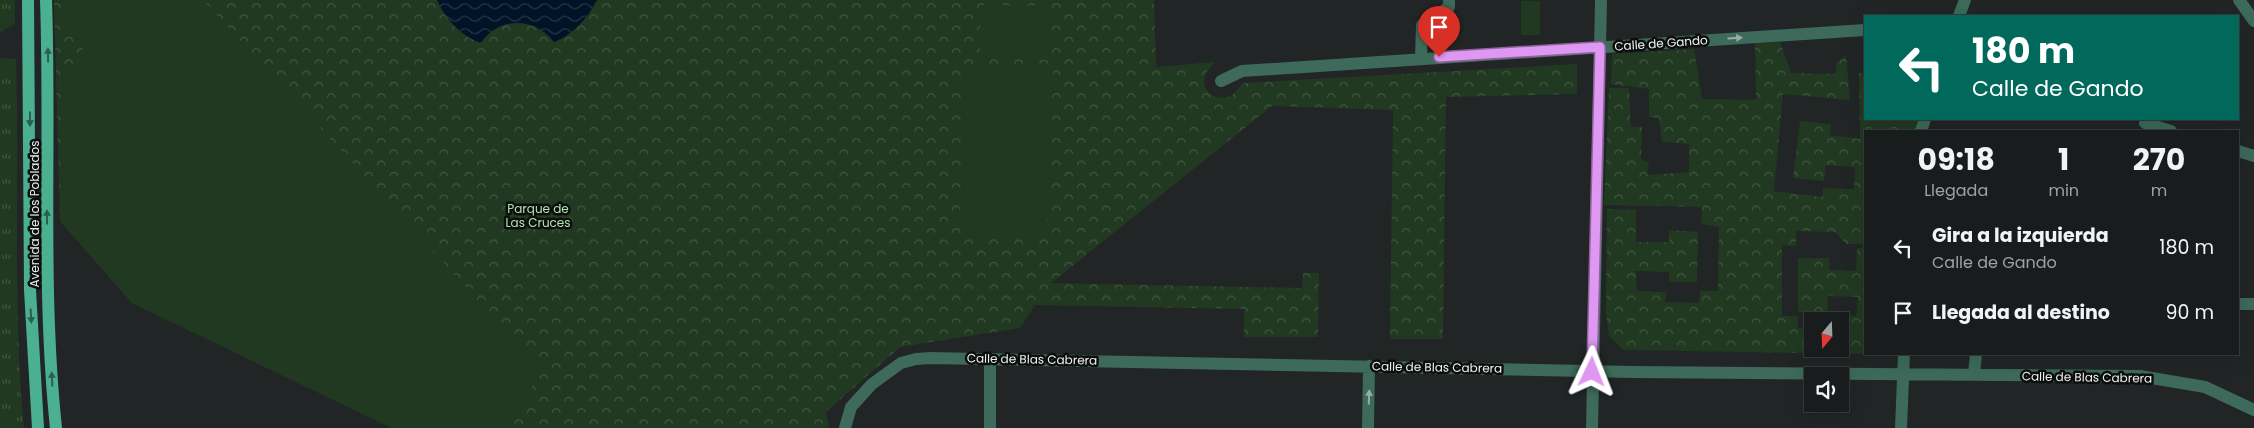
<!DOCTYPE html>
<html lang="es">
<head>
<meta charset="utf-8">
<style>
	:root { --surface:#191c1c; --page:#222525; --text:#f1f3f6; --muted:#9fa1a3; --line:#373a3b }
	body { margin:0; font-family:Poppins,sans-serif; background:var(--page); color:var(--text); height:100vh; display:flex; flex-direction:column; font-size:19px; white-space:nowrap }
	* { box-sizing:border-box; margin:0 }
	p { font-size:16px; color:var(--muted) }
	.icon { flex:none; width:28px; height:28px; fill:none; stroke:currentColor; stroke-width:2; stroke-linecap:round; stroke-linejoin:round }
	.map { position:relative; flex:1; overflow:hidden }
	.side { position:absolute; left:1864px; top:130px; width:375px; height:225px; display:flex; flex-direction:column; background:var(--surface); border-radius:0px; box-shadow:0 5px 20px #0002,0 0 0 1px var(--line) }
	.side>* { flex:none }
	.banner { position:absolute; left:1864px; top:15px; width:375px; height:105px; border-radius:0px; box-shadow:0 5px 20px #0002,0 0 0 1px var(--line); background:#00695c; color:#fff; overflow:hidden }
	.needle { width:32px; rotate:199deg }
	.tools { position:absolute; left:1804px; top:312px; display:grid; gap:10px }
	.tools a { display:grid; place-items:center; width:45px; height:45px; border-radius:0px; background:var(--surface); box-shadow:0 5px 20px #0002,0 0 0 1px var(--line); font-size:25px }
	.pin { position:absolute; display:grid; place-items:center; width:42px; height:42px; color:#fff; margin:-51px -21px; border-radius:50% 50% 50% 0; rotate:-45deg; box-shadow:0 0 5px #0007 }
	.pin .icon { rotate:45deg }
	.me { position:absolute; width:55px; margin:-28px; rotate:2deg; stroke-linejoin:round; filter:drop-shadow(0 0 4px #0008) }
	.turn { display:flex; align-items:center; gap:18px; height:105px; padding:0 25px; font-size:22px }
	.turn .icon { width:65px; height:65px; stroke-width:2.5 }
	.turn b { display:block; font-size:35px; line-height:42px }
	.eta { display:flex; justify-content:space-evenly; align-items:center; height:85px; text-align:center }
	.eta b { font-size:30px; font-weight:700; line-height:35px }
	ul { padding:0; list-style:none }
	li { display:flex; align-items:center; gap:15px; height:65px; padding:0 25px }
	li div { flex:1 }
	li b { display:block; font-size:19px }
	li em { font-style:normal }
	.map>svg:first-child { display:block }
	.grass { fill:url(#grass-tufts) }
	.forest { fill:url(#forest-crowns) }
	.pitch { fill:#213921 }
	.water { fill:url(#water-waves) }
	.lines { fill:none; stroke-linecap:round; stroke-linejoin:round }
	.minor { stroke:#3d6a5a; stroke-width:12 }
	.major { stroke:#4ab090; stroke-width:12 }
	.oneway { fill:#96aea6 }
	.oneway2 { fill:#2b5f4f }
	.route-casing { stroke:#90639d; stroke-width:12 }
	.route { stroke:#de98f2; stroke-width:9 }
	.labels { text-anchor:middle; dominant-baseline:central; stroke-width:5; stroke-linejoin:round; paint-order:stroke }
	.street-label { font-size:12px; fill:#eef1f1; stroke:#0c0e0e }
	.park-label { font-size:12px; fill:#ade5ad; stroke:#0c0e0e }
</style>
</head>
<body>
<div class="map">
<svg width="2254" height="428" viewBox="0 0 2254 428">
	<defs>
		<pattern id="grass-tufts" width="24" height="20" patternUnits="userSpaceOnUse" patternTransform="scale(1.25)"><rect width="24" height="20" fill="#213921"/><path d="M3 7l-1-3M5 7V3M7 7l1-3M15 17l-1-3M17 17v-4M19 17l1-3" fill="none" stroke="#425642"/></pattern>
		<pattern id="forest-crowns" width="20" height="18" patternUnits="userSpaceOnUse" patternTransform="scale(1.25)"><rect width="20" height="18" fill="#213921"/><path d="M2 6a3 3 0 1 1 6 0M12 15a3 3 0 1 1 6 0" fill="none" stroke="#425642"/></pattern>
		<pattern id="water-waves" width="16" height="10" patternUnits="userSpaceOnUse" patternTransform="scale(1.25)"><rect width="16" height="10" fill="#001327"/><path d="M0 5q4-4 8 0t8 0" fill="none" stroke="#263647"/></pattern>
	</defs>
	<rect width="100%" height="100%" fill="#212525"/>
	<path class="grass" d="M0 0H15V24L0 32Z
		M0 58 16 59C20 182 12 305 24 428H0Z"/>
	<path class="forest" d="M54 0H1154L1156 67 1215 62C1212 66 1207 71 1205 75 1199 92 1218 103 1232 95 1236 92 1240 86 1243 83L1577 64V94L1446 97 1443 339H1390L1393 110 1272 106 1051 283 1302 288 1303 273H1319L1318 337H1244V309L1035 305 1020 328 900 347 826 412 829 428H392L132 303 60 221Z
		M1780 42 1791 73 1836 74V63L1846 55 1850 100 1783 94 1774 191 1822 197 1823 188 1854 189 1855 167 1826 165 1824 181 1793 178 1800 121 1831 124 1830 135 1860 139 1859 73H1865V119H1925L1922 131H1865V244H1846L1835 232 1796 231V246L1782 245V316H1798V328H1812V349H1840V321H1828V315L1856 316 1858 297 1827 296 1828 312H1798V258H1829V270L1856 271 1857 248H1865V354L1624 350 1609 336 1606 313 1607 209 1636 210V242H1669V230L1698 232 1697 282H1669V272L1636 271 1637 291 1666 292 1665 302 1699 303 1700 291H1718L1719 227 1701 224 1702 207 1604 205 1609 88H1629L1631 127H1642L1641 160 1649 162 1647 175 1689 172V144L1662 142 1659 118 1649 117V89L1611 84 1612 54 1694 49 1702 99 1756 100 1755 43Z"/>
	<path class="pitch" d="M61 0H203L541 369 511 428H392L132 303 60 221 62 74 63 70 69 66 83 65V33H62Z
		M1521 1H1540V35H1521Z
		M981 5 1049 6 1048 60 980 58Z
		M965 67 1053 70 1047 236 960 233Z"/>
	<path class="water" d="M437 0H597C588 18 573 35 554 42 535 17 499 16 481 43 461 36 446 20 437 0Z"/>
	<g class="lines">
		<path class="minor" d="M2239 0 2254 21
			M1959 16 1965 0
			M1421 58 1422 25 1449 7V0
			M1221 81 1242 71 1865 30
			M2145 123 2171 131
			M1921 131 1925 119
			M2238 151 2254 156
			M2238 304H2254
			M1974 374 1976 354
			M845 428 851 407 872 384 901 363 916 359 930 358 1634 372 2140 376 2205 387 2254 410
			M990 428V359
			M1368 428 1369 366
			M1592 428 1601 0
			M1901 428 1904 354"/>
		<path class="major" d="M28 0 30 290 38 428
			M46 0C51 143 41 286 56 428"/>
	</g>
	<defs><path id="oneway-solid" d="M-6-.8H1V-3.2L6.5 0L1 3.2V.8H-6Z" transform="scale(1.25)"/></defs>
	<g class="oneway">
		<use href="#oneway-solid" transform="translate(1735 38) rotate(-4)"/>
		<use href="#oneway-solid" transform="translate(1369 397) rotate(-88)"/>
	</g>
	<g class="oneway2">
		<use href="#oneway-solid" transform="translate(48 55) rotate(-91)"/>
		<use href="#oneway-solid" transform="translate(30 119) rotate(90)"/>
		<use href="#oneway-solid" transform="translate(47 217) rotate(-90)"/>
		<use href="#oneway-solid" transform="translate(31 316) rotate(87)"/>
		<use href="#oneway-solid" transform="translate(52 379) rotate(-93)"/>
	</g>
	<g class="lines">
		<g class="route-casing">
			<path id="route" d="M1439 57 1600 47 1592 372"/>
		</g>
		<use href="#route" class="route"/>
	</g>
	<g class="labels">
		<g class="street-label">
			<text transform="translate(1661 43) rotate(-4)">Calle de Gando</text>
			<text transform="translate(34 214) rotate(-90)">Avenida de los Poblados</text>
			<text transform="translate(1032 359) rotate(1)">Calle de Blas Cabrera</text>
			<text transform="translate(1437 367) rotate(1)">Calle de Blas Cabrera</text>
			<text transform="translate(2087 377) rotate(1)">Calle de Blas Cabrera</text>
		</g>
		<g class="park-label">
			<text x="538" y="208">Parque de<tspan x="538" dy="14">Las Cruces</tspan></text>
		</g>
	</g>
</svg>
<div class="tools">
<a><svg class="needle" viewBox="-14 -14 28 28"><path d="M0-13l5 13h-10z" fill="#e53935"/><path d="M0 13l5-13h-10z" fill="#9fa1a3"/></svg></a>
<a><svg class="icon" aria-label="sound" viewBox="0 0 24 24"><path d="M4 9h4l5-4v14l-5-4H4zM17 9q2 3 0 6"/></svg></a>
</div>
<div class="pin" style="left:1439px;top:57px;background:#d93025"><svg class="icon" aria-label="arrive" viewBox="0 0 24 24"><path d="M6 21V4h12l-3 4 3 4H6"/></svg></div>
<svg class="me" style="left:1592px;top:372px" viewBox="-20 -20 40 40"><path d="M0-17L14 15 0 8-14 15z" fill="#de98f2" stroke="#fff" stroke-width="4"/></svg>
<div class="banner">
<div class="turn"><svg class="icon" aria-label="left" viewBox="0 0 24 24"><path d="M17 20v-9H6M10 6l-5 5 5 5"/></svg><div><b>180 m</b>Calle de Gando</div></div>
</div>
<section class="side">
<div class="eta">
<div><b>09:18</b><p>Llegada</p></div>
<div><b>1</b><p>min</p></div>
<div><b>270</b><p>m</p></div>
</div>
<ul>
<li><svg class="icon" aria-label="left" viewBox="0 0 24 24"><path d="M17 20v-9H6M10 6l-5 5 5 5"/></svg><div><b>Gira a la izquierda</b><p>Calle de Gando</p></div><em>180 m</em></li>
<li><svg class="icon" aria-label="arrive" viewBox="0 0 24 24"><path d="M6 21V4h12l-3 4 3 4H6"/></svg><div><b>Llegada al destino</b></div><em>90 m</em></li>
</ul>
</section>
</div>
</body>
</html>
